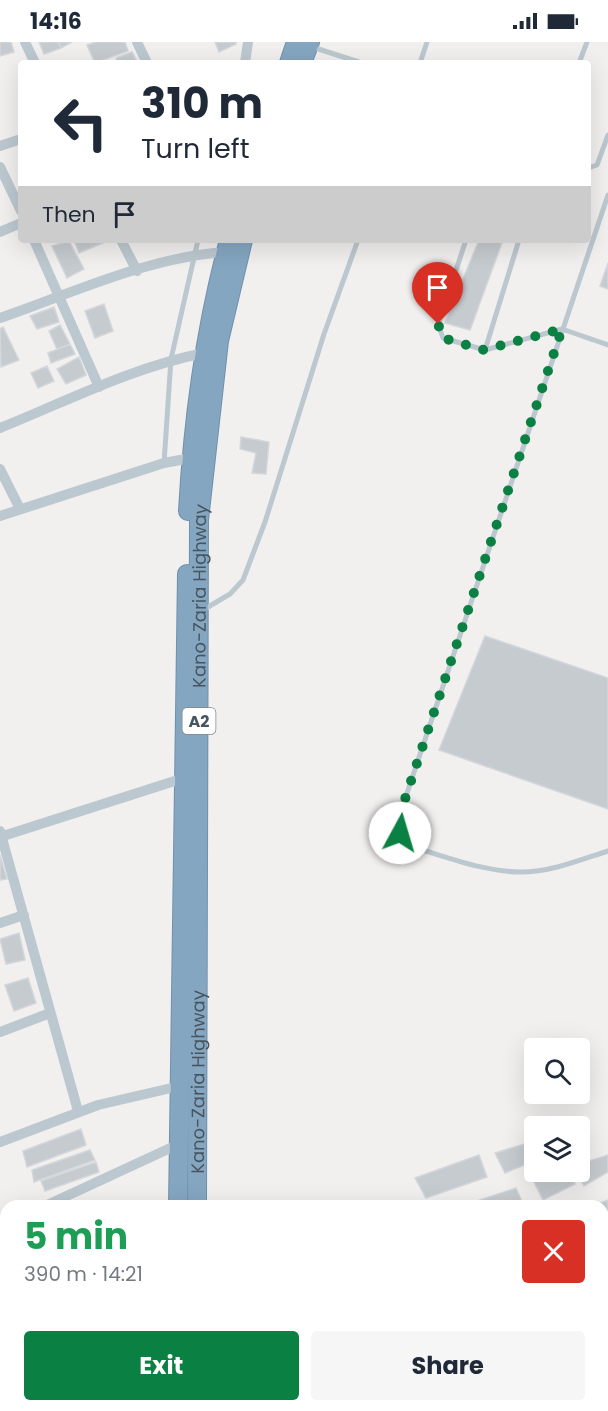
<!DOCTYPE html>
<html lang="en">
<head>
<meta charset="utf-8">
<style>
	:root { --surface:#fff; --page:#f6f6f7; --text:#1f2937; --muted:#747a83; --accent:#0b8043 }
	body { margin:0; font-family:Poppins,sans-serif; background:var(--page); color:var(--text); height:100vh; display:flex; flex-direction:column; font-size:22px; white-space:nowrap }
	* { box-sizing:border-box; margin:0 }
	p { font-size:20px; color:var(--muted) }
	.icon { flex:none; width:33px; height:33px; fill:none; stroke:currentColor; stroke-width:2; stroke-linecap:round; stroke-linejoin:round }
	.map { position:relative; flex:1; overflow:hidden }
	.panel { position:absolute; left:0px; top:1158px; width:609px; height:212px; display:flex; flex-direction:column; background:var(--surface); border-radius:18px 18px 0 0; box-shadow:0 6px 24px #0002 }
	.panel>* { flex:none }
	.guide { position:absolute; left:18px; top:18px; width:573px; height:183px; border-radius:6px; box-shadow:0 6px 24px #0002; background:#fff; color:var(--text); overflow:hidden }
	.tools { position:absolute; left:524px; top:996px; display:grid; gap:12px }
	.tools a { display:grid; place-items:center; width:66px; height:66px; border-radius:6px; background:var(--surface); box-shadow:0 6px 24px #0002; font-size:30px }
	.pin { position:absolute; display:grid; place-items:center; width:51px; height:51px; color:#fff; margin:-62px -26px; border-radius:50% 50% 50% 0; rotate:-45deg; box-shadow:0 0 6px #0007 }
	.pin .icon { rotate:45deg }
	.me { position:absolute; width:66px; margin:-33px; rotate:6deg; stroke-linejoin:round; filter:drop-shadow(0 0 4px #0008) }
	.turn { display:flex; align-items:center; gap:21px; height:126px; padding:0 24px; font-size:27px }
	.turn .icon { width:78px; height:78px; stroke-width:2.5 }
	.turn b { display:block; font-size:42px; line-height:51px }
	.then { display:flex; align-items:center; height:57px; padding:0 24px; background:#0003; gap:12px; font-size:22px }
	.round { display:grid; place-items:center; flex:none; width:63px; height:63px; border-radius:6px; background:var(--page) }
	.summary { display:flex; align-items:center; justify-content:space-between; height:102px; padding:0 24px }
	h1 { font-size:36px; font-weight:700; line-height:45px; color:#1e9e55 }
	.cta { display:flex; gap:12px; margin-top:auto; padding:12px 24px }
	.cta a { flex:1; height:69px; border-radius:6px; background:var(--accent); color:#fff; font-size:24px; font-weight:700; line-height:69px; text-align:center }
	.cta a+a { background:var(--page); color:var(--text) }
	.status { display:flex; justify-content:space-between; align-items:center; height:42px; padding:0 30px; background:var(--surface); direction:ltr }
	.status svg { height:16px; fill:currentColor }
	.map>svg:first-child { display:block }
	.building { fill:#c6cbcf; stroke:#d3d6db; stroke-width:1.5 }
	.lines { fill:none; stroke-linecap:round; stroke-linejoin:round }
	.highway-casing { stroke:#7091ad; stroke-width:20 }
	.lane { stroke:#bcc8cf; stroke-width:5 }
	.street { stroke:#bcc8cf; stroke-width:10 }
	.highway { stroke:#85a6c1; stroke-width:18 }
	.route { stroke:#0b8043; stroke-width:10; stroke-dasharray:0 18 }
	.labels { text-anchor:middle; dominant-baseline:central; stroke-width:4.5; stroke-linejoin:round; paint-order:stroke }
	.shield { fill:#fff; stroke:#7e888e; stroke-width:1.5 }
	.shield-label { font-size:16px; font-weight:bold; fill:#46555e }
	.street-label { font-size:18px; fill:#46555e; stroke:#fff }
</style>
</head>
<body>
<div class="status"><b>14:16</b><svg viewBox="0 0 49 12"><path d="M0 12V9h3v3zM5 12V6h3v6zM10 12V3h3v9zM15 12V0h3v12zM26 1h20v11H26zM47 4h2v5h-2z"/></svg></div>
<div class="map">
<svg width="608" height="1369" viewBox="0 0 608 1369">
	<rect width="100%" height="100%" fill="#f2efef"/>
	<path class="building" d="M0 0H11L14 10 0 14Z
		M39 0H58L61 6 44 12Z
		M59 0H72L61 6Z
		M96 0H125L128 9 95 21 87 3Z
		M215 0H236V2L219 10Z
		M132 10 138 21H117L116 16Z
		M74 198H104L105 200 79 211Z
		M479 198H503L470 288 445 281Z
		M69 199 84 227 67 236 52 204Z
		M608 221V247L600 244Z
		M104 262 113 289 95 296 85 269Z
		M54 265 59 280 37 287 30 274Z
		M60 283 70 302 57 307 49 289Z
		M3 285 19 318 1 325 0 287Z
		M70 302 75 312 51 321 48 311Z
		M79 315 86 333 66 342 57 327Z
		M47 324 54 339 38 346 31 331Z
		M241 395 269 400 266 432 252 431 256 411 240 407Z
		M485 594 608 636V767L439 708Z
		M0 813 7 837 0 838Z
		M19 891 25 918 6 922 0 897Z
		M28 936 36 961 14 969 5 943Z
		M81 1087 86 1103 27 1125 23 1109Z
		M534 1099V1119L505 1131 495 1111Z
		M90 1108 95 1118 34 1140 32 1128Z
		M479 1113 487 1135 426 1156 415 1136Z
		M608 1113V1130L584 1144 576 1130H579V1122Z
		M96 1120 99 1130 45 1149 41 1139Z
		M563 1130H568L575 1142 543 1158 533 1138Z
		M516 1146 524 1164H462Z
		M608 1158V1181L603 1182V1164L595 1163Z
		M608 1208V1226L603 1228V1209Z
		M608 1249V1275L603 1277V1251Z
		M608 1290V1316L603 1318V1291Z
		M448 1364H465L450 1369Z"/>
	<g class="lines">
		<g class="highway-casing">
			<g id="highway">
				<path d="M289 21 296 0"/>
				<path d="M302 21 310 0"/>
				<path d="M188 469C193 377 205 287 229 198"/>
				<path d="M178 1164 187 532"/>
				<path id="s1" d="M197 1164 199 478 219 299 243 198"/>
				<path d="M176 1369V1364"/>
				<path d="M197 1369V1364"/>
			</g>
		</g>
		<path class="lane" d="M312 5 362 21
			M420 21 427 0
			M579 21 587 0
			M588 126 597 123 608 93
			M608 153 400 772C397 789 403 796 416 806 450 816 486 830 521 830 551 830 580 818 608 809
			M466 198 438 282 443 296 485 308 562 287 608 303
			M485 308 519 198
			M164 421 171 317 198 198
			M203 568 230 552 243 538 265 480 324 292 358 198
			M603 1347 608 1345
			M321 1364 323 1369
			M545 1369 561 1364"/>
		<path class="street" d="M25 0 35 21
			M137 0 147 21
			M245 21 248 0
			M0 104 21 97
			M0 125 21 169
			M0 190 21 181
			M34 198 99 345
			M121 198 137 229
			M0 276C73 251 148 215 226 210
			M0 386C67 359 133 325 204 311
			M0 427 20 467
			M0 474 164 421 191 416
			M0 789 78 1069
			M0 795 184 736
			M0 881 24 873
			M0 990 50 971
			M0 1100 98 1063 180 1044
			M45 1164 179 1102
			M0 1195 6 1191"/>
		<use href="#highway" class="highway"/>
	</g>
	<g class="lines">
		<path class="route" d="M400 791V772L562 287 484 308 443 296 438 282"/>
	</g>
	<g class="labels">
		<rect class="shield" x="182.5" y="666" width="33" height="26" rx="4.5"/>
		<g class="shield-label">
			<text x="199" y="679">A2</text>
		</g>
		<g class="street-label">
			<text stroke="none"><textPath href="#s1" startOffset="610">Kano-Zaria Highway</textPath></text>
			<text stroke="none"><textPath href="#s1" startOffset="124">Kano-Zaria Highway</textPath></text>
		</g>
	</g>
</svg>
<div class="tools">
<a><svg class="icon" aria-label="search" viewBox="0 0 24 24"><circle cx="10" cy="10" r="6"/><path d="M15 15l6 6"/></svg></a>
<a><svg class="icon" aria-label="layers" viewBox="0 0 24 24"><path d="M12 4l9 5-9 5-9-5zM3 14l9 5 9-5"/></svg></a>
</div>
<div class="pin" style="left:438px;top:282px;background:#d93025"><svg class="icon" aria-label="arrive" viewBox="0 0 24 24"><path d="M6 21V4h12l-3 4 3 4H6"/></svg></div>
<svg class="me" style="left:400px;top:791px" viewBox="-20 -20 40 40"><circle r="19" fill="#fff"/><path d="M0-13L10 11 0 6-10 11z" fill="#0b8043"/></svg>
<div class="guide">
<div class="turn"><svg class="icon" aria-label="left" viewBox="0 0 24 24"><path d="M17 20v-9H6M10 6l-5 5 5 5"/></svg><div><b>310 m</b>Turn left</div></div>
<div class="then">Then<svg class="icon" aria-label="arrive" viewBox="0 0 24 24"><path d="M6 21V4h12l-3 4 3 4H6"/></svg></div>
</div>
<section class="panel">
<div class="summary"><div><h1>5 min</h1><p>390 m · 14:21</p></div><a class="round" style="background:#d93025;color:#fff"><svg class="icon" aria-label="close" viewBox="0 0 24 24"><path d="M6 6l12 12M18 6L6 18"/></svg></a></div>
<div class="cta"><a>Exit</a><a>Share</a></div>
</section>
</div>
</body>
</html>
